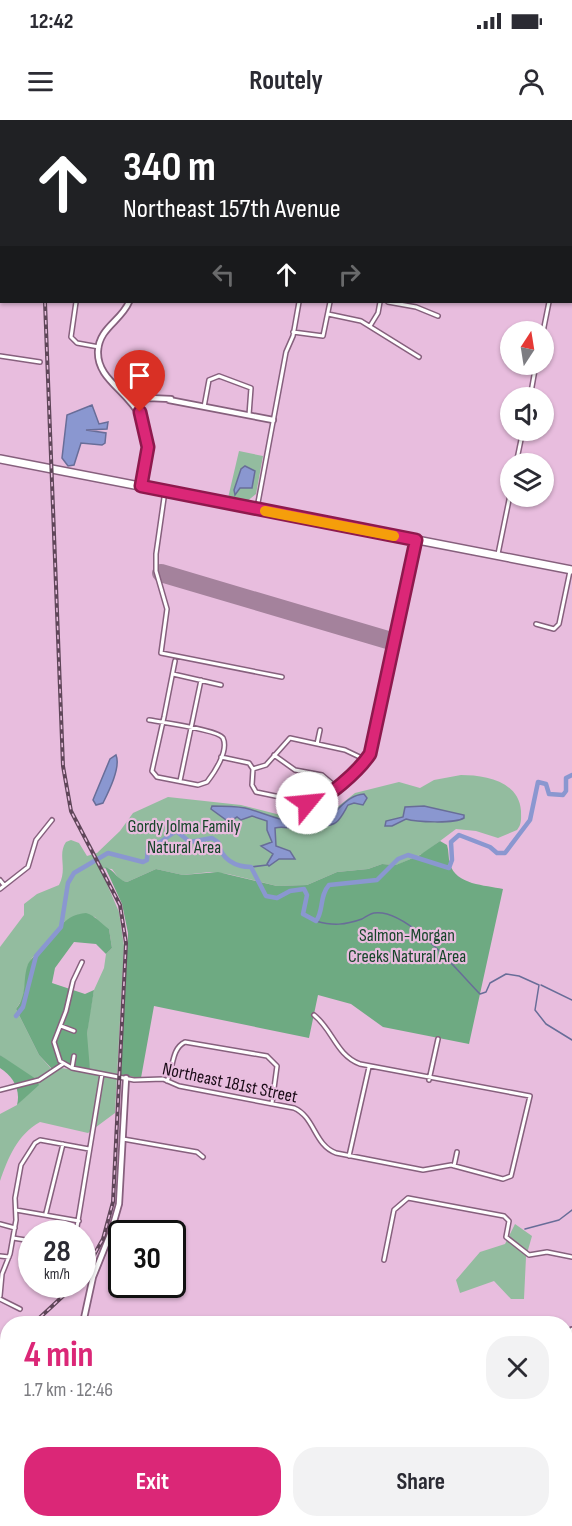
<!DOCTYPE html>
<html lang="en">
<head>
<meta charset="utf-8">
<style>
	:root { --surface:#fff; --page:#f2f2f3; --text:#2b2b33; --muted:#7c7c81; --accent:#db2777 }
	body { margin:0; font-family:"Sofia Sans Condensed",sans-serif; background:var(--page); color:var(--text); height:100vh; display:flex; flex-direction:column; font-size:22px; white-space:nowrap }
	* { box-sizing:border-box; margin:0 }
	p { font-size:20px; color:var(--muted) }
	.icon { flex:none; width:33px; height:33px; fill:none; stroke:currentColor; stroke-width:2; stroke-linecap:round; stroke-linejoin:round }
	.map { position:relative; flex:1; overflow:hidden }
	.drawer { position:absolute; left:0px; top:1196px; width:573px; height:212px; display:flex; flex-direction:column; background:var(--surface); border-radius:24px 24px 0 0; box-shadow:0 2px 4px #0004 }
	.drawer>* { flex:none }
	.hud { position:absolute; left:0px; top:0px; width:573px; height:183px; box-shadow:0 2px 4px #0004; background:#202124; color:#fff; overflow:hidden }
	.needle { width:39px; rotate:12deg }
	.buttons { position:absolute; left:500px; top:201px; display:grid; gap:12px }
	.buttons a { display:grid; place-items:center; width:54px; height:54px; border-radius:50%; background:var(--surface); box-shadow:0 2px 4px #0004; font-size:30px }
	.speed { position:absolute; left:18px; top:1100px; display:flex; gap:12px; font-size:30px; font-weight:700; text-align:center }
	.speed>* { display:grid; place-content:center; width:78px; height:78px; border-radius:50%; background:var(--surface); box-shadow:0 2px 4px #0004; line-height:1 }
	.speed small { font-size:15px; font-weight:400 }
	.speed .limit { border:3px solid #111; border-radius:9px; background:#fff; color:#111 }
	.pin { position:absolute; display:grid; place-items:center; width:51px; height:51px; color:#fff; margin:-62px -26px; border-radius:50% 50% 50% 0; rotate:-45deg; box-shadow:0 0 6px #0007 }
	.pin .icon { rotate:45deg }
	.me { position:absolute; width:66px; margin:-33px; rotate:62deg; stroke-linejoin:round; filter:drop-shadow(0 0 4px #0008) }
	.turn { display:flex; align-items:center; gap:21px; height:126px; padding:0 24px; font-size:27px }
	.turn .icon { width:78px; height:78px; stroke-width:2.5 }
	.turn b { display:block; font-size:42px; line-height:51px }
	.lanes { display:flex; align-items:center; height:57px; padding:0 24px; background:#0003; justify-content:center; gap:30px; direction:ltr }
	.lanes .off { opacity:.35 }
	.round { display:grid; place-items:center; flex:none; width:63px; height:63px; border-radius:24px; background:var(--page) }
	.summary { display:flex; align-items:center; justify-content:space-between; height:102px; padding:0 24px }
	h1 { font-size:36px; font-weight:700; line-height:45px; color:var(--accent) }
	.action { display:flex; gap:12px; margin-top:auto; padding:12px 24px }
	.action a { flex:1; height:69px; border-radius:24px; background:var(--accent); color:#fff; font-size:24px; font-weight:700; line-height:69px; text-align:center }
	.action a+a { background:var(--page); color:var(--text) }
	.status { display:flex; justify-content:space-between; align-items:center; height:42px; padding:0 30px; background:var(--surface); direction:ltr }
	.status svg { height:16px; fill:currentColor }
	header { display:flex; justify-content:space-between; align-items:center; height:78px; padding:0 24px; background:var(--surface); font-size:27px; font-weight:700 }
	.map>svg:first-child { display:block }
	.green { fill:#93bc9f; fill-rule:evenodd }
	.forest { fill:#6eaa82 }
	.water { fill:#8a97d0; stroke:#686d98; stroke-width:1.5 }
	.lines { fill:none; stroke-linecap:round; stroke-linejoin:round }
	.stream { stroke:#686d98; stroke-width:1.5 }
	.river { stroke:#8a97d0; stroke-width:4.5 }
	.runway { stroke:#a4829c; stroke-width:18 }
	.minor-casing { stroke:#86607d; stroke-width:6 }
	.tertiary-casing { stroke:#86607d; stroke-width:8 }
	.primary-casing { stroke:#86607d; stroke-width:10 }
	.minor { stroke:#fff; stroke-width:3 }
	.tertiary { stroke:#fff; stroke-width:4.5 }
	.primary { stroke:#fff; stroke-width:7 }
	.rail-casing { stroke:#5f4659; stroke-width:4 }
	.rail { stroke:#e8bdde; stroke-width:1.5; stroke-dasharray:4.5; stroke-linecap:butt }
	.route-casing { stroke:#8e194d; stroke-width:15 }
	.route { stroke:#db2777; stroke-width:10 }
	.slow { stroke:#f59e0b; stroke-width:10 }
	.labels { text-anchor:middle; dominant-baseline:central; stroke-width:4.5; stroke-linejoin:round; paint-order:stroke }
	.park-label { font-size:18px; fill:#17452a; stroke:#e8bdde }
	.street-label { font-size:18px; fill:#1a0b17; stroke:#e8bdde }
</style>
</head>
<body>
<div class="status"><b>12:42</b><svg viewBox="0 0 49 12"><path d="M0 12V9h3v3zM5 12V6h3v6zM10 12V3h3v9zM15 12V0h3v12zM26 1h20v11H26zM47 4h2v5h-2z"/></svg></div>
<header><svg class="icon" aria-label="menu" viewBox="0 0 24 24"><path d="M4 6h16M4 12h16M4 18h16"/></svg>Routely<svg class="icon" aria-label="person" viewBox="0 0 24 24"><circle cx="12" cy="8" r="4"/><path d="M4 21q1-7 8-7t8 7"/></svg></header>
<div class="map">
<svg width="572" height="1406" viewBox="0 0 572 1406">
	<rect width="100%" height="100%" fill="#e8bdde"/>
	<path class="green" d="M239 331 263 336 256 374 246 382 228 378Z
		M461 655C485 655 519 661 521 691 521 698 522 704 517 710L498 718 476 711 456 709 424 733 397 745 382 744 368 749 337 752 307 765 277 766 228 754 210 752 183 755 156 749 127 762 120 760 112 749 100 748 119 792 124 826 115 993 88 1013 40 1002C17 1015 8 1038 0 1061V994L17 985 40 961 24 954 0 935V827L24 795V784L37 774 59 765C68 748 57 735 66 722L71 720 79 723 87 736 97 733 120 711 133 693 168 677 241 685 300 700 325 697 355 673 399 662 420 668 434 660ZM80 794 95 797 102 806 109 809 112 828 106 834 104 848 94 870 89 897 86 922 90 952 61 948 54 952 39 935 16 889 23 878 28 845 32 838 48 823 62 803Z
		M515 1104 532 1116 526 1137 524 1179H511L494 1161 460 1173 456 1160 480 1132 505 1124Z"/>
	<path class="forest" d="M440 721 447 725C449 731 448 737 450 744 456 765 485 765 503 769L469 924 383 907 351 884 318 875 309 918 154 886 141 958 121 955 128 813 122 784 105 747C115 750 117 760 127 762L156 749 183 755 218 752 277 766 307 765 337 752 368 749 382 744 396 745 420 735Z
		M86 793C96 796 101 804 109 809L112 828 106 834 96 824 74 822 55 848 52 863 85 874 94 870 87 914 90 950 66 944 53 950 39 935 16 889C28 875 22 860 28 844 32 836 42 831 47 824 59 809 64 795 86 793Z
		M0 935 36 959 39 965 17 985C21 970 13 956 0 948Z"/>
	<path class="water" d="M92 285 99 304 108 302 107 309 86 310 106 313 105 323 102 325 81 323 74 345 68 346 62 338 67 295Z
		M245 346 255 351 252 368H240L235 375 234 370 241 349Z
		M116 635C121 647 109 671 103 683L96 685 93 680 95 675 110 639Z
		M364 674 367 678 363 685 354 683 348 685C340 699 337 708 319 705L314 711C301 713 287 704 275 708L276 726 290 731 295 739H279L269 746 267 744 273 734 261 726 272 722 267 710V701L252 696 241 700 237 697 229 702 211 689 212 686C223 686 234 686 245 688 269 694 291 707 317 702 336 698 344 675 364 674Z
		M424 686 464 695V698C454 704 416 702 406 699L392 706H385L386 701 403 697 405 687Z"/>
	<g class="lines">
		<path class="stream" d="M251 747 267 745
			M316 801C333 806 345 805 362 799 365 797 370 794 374 793 408 788 459 853 480 874L486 872 490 863 506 854 519 856 539 865 535 890 546 904 572 920
			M541 865 572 880
			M525 1109 559 1100 572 1090"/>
		<path class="river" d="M16 896 23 887 36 836 61 807 68 763 74 753 108 733 143 742 147 740 148 726 159 723 176 711 190 722 212 718 218 722C221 739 235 747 251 747L266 776 277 778 290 771 304 769 307 775 303 794 316 801C324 791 319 776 329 765L377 760 398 739 408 735 449 748 452 740 451 722 459 715 490 727 497 733H505L530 700 538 662 546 664 549 674 563 675 566 671V658L572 655"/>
		<path class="runway" d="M161 453 391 521"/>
		<g class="minor-casing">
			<path id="minor" d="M76 182 71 217 77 223 99 227
				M388 182 416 187 438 196
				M328 194 361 201 419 237
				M370 206 378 193 380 182
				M293 212 323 216 330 182
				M543 212 549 182
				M0 236 40 242
				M530 278 536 244
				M204 287 209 260 219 256 251 268 249 295
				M516 344 523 310
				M165 371 156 434V451L167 489 161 533 282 557
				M257 388 286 232 293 216 299 182
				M498 434 510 375
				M536 504 554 509 559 504 570 451
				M173 554 221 565
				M149 600C161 602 219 610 223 618 229 631 214 653 207 662L198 665 157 657 152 651 164 597 175 541
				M317 624 320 610
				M274 635 295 650 322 655 336 667
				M221 637 249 643 253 649
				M253 649 252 665 256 672 309 683 318 680 362 645 373 626 416 421
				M253 649 266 645 290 618 345 630 366 640
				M180 661 201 560
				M0 760 4 765
				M0 769 28 747 36 720 52 700
				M82 842 73 861 66 891 54 922 60 941 72 948 134 960 163 959 179 966 294 988C315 997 314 1025 336 1033L423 1050 451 1045 503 1059 511 1056 530 976 360 944C336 935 333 910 314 895
				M61 906 74 911
				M72 948 74 936
				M429 960 438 919
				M167 961C174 947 171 929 185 922L267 936 277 946 272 983
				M0 970 39 960 63 944
				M123 1019 197 1032 203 1037
				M349 1036 369 947
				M454 1046 457 1032
				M16 1090 79 1101
				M46 1093 63 1024
				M0 1104 15 1108
				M76 1113 102 954
				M13 1118 32 1121
				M0 1136 9 1137
				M384 1140 394 1090 408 1078 504 1096 509 1101 506 1117 529 1135 547 1132 572 1137
				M0 1176 2 1154 10 1134 16 1100 15 1078 21 1045 35 1023 40 1020 89 1029
				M0 1179 20 1189
				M5 1235 8 1242
				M0 1298 8 1293"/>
		</g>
		<g class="tertiary-casing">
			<path id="tertiary" d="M12 2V0
				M167 2V0
				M0 57 2 50
				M129 182C121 201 99 208 98 231 96 270 156 276 147 339 146 348 145 358 141 366
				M169 280 273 300
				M133 284 149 278 171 279
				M141 366 143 345
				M83 1203 93 1157 111 1112 119 1084 126 958
				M566 1240 572 1210
				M39 1406 40 1400
				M530 1406 531 1400"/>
		</g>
		<g class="primary-casing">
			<path id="primary" d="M0 339 572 450"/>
		</g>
		<use href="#minor" class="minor"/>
		<use href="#tertiary" class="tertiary"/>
		<use href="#primary" class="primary"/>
		<g class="rail-casing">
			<path id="rail" d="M39 0V2
				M45 182 63 646 71 691 120 785 126 823 113 1082 103 1119 82 1156
				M34 1203 76 1164
				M0 1231 8 1225"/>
		</g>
		<use href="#rail" class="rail"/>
	</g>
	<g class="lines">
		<g class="route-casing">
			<path id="route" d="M140 292 148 327 141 366 416 420 370 634C360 649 326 682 307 683"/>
		</g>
		<use href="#route" class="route"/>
		<path class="slow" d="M265 391 394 416"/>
	</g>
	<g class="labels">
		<g class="park-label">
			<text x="184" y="706">Gordy Jolma Family<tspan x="184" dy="21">Natural Area</tspan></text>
			<text x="407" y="815">Salmon-Morgan<tspan x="407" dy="21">Creeks Natural Area</tspan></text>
		</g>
		<g class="street-label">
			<text transform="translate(230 963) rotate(12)">Northeast 181st Street</text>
		</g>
	</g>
</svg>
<div class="buttons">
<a><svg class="needle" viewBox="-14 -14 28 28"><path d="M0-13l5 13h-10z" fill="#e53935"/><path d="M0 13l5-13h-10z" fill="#7c7c81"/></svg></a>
<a><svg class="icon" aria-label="sound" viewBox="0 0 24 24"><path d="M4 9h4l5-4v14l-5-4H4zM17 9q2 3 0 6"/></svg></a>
<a><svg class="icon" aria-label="layers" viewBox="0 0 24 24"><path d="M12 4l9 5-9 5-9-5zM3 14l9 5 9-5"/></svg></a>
</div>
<div class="speed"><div>28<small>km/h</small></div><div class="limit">30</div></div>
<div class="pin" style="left:140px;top:292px;background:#d93025"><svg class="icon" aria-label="arrive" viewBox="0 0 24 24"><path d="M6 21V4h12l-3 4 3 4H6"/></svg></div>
<svg class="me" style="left:307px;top:683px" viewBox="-20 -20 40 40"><circle r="19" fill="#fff"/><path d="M0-13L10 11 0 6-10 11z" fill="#db2777"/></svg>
<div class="hud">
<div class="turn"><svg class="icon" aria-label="ahead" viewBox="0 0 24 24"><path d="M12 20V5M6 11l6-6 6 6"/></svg><div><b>340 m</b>Northeast 157th Avenue</div></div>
<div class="lanes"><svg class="icon off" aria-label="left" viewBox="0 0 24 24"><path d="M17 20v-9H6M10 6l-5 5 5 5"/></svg><svg class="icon" aria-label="ahead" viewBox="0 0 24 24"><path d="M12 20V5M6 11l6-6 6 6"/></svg><svg class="icon off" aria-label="right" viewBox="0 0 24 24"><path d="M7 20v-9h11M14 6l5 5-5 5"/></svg></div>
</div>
<section class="drawer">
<div class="summary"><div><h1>4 min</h1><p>1.7 km · 12:46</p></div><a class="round"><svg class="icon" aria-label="close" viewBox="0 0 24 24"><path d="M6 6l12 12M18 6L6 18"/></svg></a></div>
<div class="action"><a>Exit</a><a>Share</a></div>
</section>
</div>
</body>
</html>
